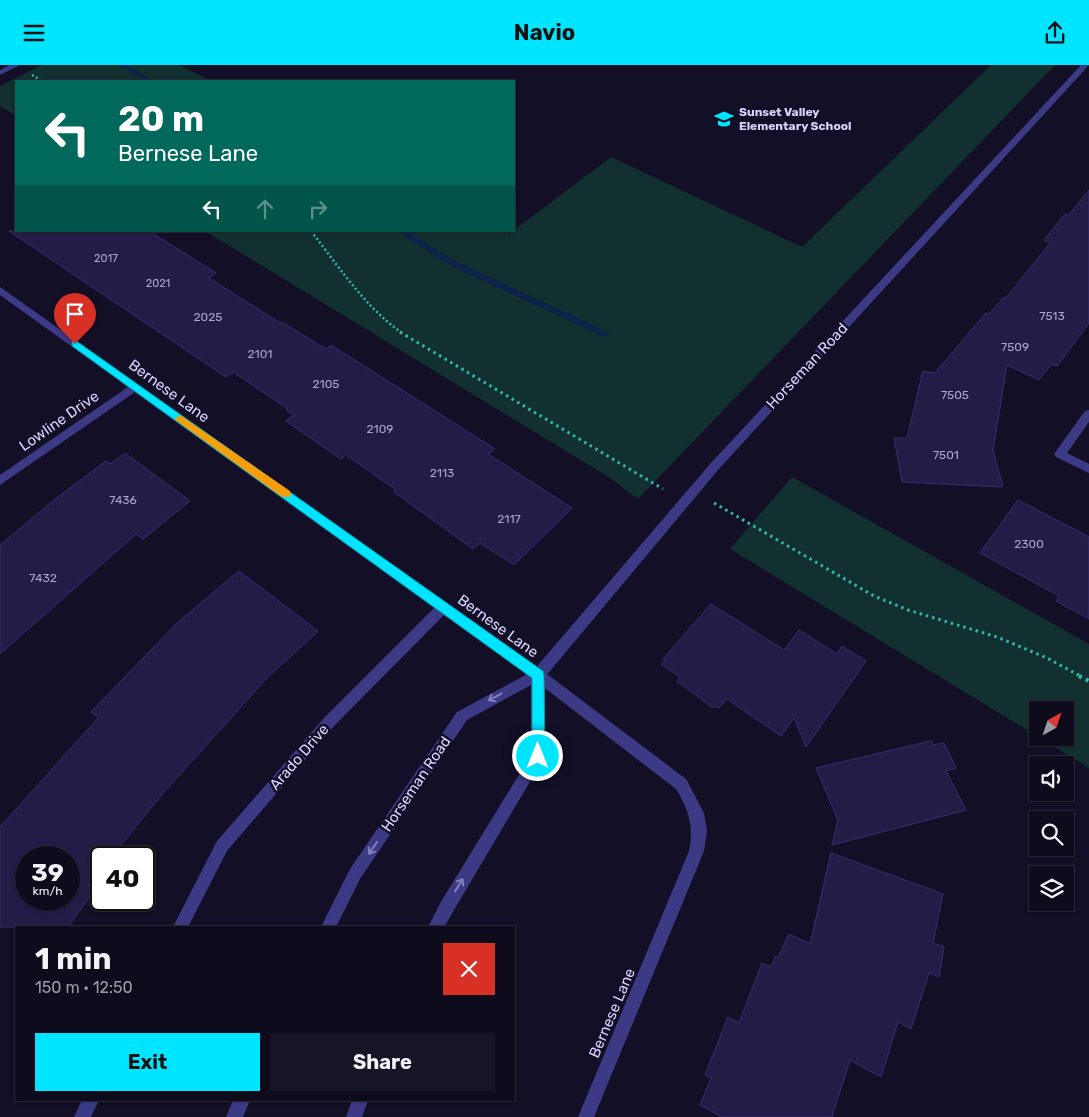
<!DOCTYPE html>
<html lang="en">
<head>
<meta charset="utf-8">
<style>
	:root { --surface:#0e0b1c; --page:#171425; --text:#f1f3f6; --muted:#9b9ba3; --line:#2e2b3b; --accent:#00e5ff }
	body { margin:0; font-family:Rubik,sans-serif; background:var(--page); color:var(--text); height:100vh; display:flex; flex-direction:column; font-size:19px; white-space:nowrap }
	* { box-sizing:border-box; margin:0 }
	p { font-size:16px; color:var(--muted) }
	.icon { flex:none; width:28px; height:28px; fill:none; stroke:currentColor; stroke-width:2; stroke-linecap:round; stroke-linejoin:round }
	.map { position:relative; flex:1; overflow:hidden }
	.sheet { position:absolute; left:15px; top:861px; width:500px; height:175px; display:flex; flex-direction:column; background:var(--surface); border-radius:0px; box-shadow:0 1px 4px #0004,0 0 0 1px var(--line) }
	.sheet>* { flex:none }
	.banner { position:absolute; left:15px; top:15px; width:500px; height:152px; border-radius:0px; box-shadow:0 1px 4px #0004,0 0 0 1px var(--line); background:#00695c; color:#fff; overflow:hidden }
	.needle { width:32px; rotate:40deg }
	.tools { position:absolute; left:1029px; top:636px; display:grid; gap:10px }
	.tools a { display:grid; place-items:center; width:45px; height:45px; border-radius:0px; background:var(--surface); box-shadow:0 1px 4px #0004,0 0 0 1px var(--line); font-size:25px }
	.speed { position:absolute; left:15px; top:781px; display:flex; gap:10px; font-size:25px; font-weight:700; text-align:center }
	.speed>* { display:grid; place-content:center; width:65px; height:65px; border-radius:50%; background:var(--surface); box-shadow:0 1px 4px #0004,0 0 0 1px var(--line); line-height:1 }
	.speed small { font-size:12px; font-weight:400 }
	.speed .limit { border:2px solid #111; border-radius:8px; background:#fff; color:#111 }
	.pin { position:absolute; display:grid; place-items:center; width:42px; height:42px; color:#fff; margin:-51px -21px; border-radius:50% 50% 50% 0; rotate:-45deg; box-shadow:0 0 5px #0007 }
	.pin .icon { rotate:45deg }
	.me { position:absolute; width:55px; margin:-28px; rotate:0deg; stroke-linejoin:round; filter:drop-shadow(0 0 4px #0008) }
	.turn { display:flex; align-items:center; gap:18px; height:105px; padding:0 20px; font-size:22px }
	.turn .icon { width:65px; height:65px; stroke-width:2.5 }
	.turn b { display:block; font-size:35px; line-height:42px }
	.lanes { display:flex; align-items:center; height:48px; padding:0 20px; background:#0003; justify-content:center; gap:25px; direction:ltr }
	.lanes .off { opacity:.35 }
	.round { display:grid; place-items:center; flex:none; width:52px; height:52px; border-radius:0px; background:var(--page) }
	.overview { display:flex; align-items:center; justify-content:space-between; height:85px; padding:0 20px }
	h1 { font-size:30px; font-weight:700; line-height:38px }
	.button { display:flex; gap:10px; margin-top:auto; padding:10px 20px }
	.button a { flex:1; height:58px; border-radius:0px; background:var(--accent); color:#111; font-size:20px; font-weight:700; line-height:58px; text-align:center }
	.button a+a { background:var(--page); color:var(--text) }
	header { display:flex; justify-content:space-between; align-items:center; height:65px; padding:0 20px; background:var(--accent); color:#111; font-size:22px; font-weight:700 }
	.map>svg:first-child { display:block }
	.green { fill:#12302f }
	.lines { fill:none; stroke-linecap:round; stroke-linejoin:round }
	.stream { fill:#0c2248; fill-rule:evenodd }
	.building { fill:#241b47; stroke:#3b2d73; fill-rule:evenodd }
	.path-far2 { stroke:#2fb8b0; stroke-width:2.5; stroke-dasharray:2 2.5; stroke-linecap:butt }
	.path-far1 { stroke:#2fb8b0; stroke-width:3; stroke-dasharray:2.5 4; stroke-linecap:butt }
	.path { stroke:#2fb8b0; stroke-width:4; stroke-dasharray:3 4.5; stroke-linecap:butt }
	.minor { fill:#3d3a85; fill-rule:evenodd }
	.tertiary { fill:#3d3a85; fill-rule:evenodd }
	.oneway { stroke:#837fbc }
	.route { fill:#00e5ff; stroke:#0095a6 }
	.slow { fill:#f59e0b }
	.labels { text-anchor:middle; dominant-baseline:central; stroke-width:5; stroke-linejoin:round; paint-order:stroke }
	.far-number-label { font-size:11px; fill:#aca6d1 }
	.far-poi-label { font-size:12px; font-weight:bold; fill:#d9d4ff; stroke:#130f26; text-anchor:start }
	.number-label { font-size:12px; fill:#aca6d1 }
	.street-label { font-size:15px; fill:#d9d4ff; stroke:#130f26 }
</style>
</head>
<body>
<header><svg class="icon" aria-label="menu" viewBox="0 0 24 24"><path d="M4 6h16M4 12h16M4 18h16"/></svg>Navio<svg class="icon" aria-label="share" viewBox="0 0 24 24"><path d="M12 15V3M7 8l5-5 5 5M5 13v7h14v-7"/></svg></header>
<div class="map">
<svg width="1089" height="1052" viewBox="0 0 1089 1052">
	<rect width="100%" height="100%" fill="#130f26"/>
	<path class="green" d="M42 0H179L211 16H16V51L0 41V21Z
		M991 0H1055L638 434 607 411 205 166H503L509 169 611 92 802 182Z
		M792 412 1089 579V703L1040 673 1065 672V645H1038L1037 671 730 484Z"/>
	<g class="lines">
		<path class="stream" d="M118 0H127L154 16H145Z
			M397 166H407L453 195 608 267 610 269 608 271H602L447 199Z"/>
	</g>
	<path class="building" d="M1089 125V258L1057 301 1052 299 1039 315 1007 300 993 385 1003 422 902 417 894 373H907L923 306 935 308 986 248 989 249 1004 232 1006 233 1050 178 1044 175 1065 149 1068 151Z
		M9 166H149L216 208 209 213 280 258 282 257 326 284 331 280 495 384 488 389 572 443 514 500 480 478 473 484 394 427 396 425 346 390 341 394 286 356 294 350 286 345 288 344 233 307 226 312Z
		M125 388 190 436 143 474 136 469 0 589V480L54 435 106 396 110 399Z
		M1018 435 1089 472V554L1056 536 1059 531 980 488Z
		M239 506 318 566 267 613 165 726 111 792H101V804L88 820 95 824 68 862H0V762L99 652 91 647 178 557ZM26 792H69V835H26Z
		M711 539 784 585 799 565 837 589 842 581 866 596 806 682 794 653 781 671 727 634 719 643 715 641 713 643 677 616 680 612 661 599 665 595 663 594Z
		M931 676 933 680 944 678 956 703 946 706 966 745 832 780 838 755 816 703Z
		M831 788 943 829 933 878 944 882 939 912 929 908 911 964 898 957 881 1012 850 995 832 1052H722L700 1040 711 1013 705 1010 728 952 739 958 762 898 771 902 776 891 778 893 789 869 810 879Z"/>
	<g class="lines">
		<path class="path-far2" d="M32 10 42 16
			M311 166C339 202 365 242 402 268"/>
		<path class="path-far1" d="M400 267 663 424
			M714 438 874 531 908 545 997 572 1047 593 1082 612"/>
		<path class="path" d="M1079 611 1089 616"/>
		<path class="minor" d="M10 0H20L0 10V5Z
			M0 222 543 606 686 714 704 748 707 766 704 786 594 1052H578L689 786C694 762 689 745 676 724L533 614 444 550 334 661 227 786 188 862H173L217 776 324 653 434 543 135 327 0 420V410L128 322 0 230Z
			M1089 345V357L1067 388 1089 399V408L1056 392 1054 389 1085 346Z
			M82 1035H99L91 1052H74Z"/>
		<path class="tertiary" d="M1081 0H1089L718 405 545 612V691L444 862H428L442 835 531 690V620L467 655 360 814 336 862H321L350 804 457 647 533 606 710 399Z
			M233 1035H250L243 1052H226Z
			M352 1035H368L362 1052H346Z"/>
	</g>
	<defs><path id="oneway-shaft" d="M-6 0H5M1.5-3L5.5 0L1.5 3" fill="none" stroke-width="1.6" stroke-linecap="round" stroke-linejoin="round" transform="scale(1.25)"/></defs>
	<g class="oneway">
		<use href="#oneway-shaft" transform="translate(495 632) rotate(151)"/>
		<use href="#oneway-shaft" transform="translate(373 783) rotate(124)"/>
		<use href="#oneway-shaft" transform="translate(459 820) rotate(-58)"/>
	</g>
	<path class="route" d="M75 275 543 606 544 610 545 691 543 695 538 697 534 695 532 691V613L72 281V276Z"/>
	<path class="slow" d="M180 350 290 426 291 429 290 432H282L177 356 175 354Z"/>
	<defs>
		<g id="school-bare" transform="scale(1.5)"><path d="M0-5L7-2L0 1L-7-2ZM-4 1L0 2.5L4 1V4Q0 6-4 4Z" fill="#00e5ff" stroke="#130f26" stroke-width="2.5" paint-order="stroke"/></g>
	</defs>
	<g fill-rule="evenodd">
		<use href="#school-bare" x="724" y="54"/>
	</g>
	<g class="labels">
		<g class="far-number-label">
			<text x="106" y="193">2017</text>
			<text x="158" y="218">2021</text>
		</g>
		<g class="far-poi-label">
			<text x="739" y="47">Sunset Valley<tspan x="739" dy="14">Elementary School</tspan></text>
		</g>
		<g class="number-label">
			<text x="1052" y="251">7513</text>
			<text x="208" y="252">2025</text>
			<text x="1015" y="282">7509</text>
			<text x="260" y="289">2101</text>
			<text x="326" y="319">2105</text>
			<text x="955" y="330">7505</text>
			<text x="380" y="364">2109</text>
			<text x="946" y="390">7501</text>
			<text x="442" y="408">2113</text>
			<text x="123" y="435">7436</text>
			<text x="509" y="454">2117</text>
			<text x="1029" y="479">2300</text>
			<text x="43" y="513">7432</text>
		</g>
		<g class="street-label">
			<text transform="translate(807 301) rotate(-47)">Horseman Road</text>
			<text transform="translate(169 326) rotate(36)">Bernese Lane</text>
			<text transform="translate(59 356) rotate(-35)">Lowline Drive</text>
			<text transform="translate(498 561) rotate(36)">Bernese Lane</text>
			<text transform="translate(299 692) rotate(-49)">Arado Drive</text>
			<text transform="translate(416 719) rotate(-56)">Horseman Road</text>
			<text transform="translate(612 948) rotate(-67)">Bernese Lane</text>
		</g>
	</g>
</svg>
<div class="tools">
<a><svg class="needle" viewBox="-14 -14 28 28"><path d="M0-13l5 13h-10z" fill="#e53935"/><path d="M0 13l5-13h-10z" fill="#9b9ba3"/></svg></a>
<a><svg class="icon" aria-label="sound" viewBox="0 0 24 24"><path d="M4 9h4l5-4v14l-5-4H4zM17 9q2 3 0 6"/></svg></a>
<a><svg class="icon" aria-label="search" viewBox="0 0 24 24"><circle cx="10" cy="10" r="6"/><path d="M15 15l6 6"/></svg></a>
<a><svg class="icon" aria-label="layers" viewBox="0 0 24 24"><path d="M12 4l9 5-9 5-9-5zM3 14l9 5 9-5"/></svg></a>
</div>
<div class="speed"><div>39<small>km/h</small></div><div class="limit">40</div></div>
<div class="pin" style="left:75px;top:279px;background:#d93025"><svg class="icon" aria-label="arrive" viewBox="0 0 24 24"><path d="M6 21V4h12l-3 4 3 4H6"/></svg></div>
<svg class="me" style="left:538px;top:691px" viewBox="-20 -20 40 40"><circle r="17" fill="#00e5ff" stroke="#fff" stroke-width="3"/><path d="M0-11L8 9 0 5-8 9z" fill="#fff"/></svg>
<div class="banner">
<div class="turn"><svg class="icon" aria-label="left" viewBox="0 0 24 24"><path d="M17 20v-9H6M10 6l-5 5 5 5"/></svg><div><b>20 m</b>Bernese Lane</div></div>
<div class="lanes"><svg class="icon" aria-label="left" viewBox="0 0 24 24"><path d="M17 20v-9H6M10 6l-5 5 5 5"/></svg><svg class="icon off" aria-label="ahead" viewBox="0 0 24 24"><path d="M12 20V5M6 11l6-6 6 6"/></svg><svg class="icon off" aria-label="right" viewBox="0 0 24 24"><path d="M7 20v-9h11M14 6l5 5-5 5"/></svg></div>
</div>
<section class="sheet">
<div class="overview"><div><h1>1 min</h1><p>150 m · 12:50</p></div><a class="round" style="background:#d93025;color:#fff"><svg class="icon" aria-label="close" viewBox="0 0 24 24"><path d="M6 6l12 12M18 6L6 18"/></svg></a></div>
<div class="button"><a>Exit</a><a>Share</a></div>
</section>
</div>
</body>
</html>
